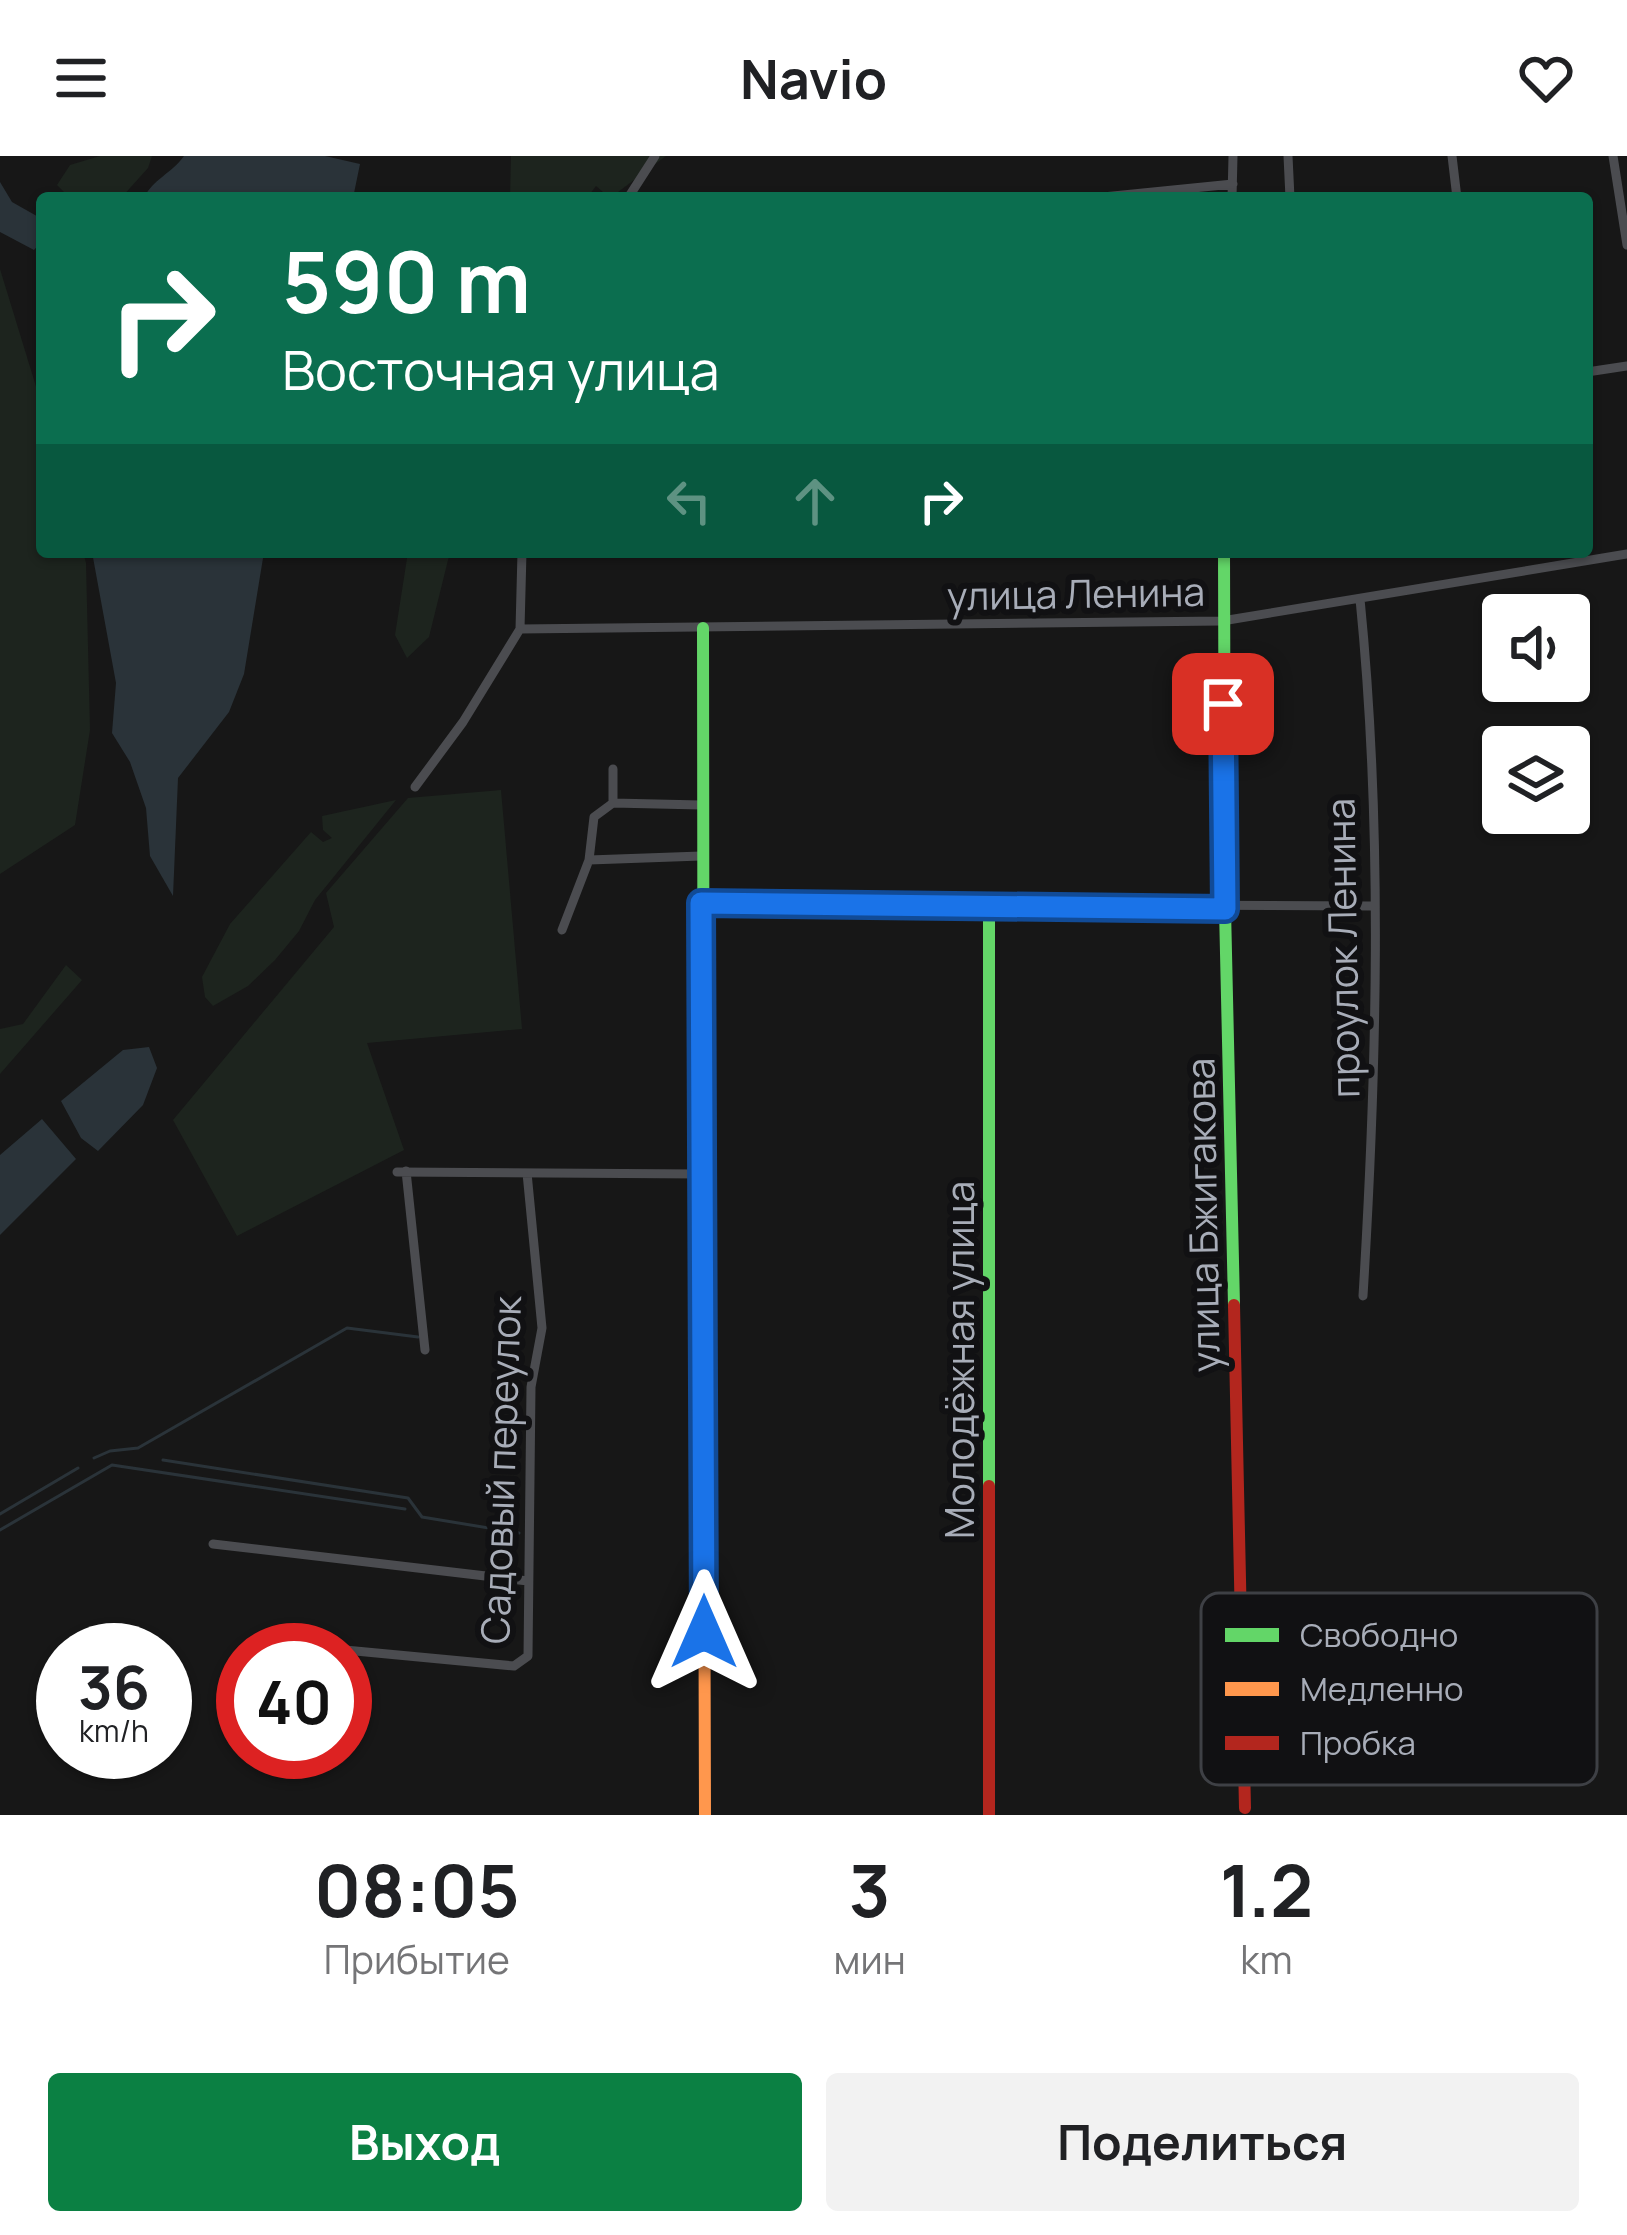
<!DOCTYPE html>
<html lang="ru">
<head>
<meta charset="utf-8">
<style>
	:root { --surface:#fff; --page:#f2f2f2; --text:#202124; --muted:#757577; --accent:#0b8043 }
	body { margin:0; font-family:Manrope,sans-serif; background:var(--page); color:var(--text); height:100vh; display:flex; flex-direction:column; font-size:45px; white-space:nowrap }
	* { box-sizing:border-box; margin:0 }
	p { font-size:39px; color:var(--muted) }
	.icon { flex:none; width:66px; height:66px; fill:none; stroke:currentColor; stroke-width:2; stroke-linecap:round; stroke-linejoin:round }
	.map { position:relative; height:1659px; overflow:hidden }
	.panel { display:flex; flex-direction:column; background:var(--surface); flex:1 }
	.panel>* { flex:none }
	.top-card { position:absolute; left:36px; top:36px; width:1557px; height:366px; border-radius:12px; box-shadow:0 3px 9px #0004; background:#0b6e4f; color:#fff; overflow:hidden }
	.controls { position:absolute; left:1482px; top:438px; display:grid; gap:24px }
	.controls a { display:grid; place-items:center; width:108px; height:108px; border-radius:12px; background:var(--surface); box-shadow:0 3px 9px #0004; font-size:60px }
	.speed { position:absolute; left:36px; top:1467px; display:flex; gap:24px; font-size:60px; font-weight:700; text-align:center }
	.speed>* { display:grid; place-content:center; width:156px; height:156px; border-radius:50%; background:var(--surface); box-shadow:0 3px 9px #0004; line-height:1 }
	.speed small { font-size:30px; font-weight:400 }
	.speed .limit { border:18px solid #d22; background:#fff; color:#111 }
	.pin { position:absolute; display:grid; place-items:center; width:102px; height:102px; color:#fff; margin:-51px; border-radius:24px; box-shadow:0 6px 18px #0006 }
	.me { position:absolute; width:132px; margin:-66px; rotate:0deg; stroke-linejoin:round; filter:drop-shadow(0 0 9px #0008) }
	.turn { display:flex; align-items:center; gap:42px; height:252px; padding:0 48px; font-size:54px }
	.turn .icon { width:156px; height:156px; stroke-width:2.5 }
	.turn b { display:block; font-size:84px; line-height:102px }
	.lanes { display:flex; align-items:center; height:114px; padding:0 48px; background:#0003; justify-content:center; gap:60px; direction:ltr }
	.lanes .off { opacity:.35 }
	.eta { display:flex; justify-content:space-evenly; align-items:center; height:204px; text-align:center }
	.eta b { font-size:72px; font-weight:700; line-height:84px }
	.button { display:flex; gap:24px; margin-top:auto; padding:24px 48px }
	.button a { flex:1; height:138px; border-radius:12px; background:var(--accent); color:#fff; font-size:48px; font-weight:700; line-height:138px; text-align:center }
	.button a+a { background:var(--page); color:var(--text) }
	header { display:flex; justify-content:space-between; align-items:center; height:156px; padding:0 48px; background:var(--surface); font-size:54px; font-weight:700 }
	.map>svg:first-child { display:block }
	.green { fill:#1d241e }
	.water { fill:#2a3339 }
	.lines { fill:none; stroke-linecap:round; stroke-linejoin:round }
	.stream { stroke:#2a3339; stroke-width:3 }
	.street { stroke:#4b4c50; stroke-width:9 }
	.fast { stroke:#63d668; stroke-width:12 }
	.slow { stroke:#ff974d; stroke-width:12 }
	.jam { stroke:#b3261e; stroke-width:12 }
	.route-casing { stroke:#114b97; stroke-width:30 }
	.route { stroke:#1a73e8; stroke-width:21 }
	.labels { text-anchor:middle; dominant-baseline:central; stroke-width:12; stroke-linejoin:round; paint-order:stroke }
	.street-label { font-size:39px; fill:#a8adb8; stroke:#111113 }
	.key { fill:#111113; stroke:#3e4045; stroke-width:3 }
	.key-label { font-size:33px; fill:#a8adb8 }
</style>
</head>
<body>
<header><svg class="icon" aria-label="menu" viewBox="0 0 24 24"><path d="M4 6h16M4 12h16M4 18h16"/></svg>Navio<svg class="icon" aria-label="heart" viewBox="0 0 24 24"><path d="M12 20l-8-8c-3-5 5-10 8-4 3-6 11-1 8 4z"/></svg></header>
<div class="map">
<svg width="1627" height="1659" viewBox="0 0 1627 1659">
	<rect width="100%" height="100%" fill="#171717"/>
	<path class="green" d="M100 0H152L148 12 121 42H70L57 29 70 9Z
		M511 0H666L610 42 596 30 587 42H510Z
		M0 113 42 250V396H83L86 407 90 574 75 669 0 718Z
		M408 396H450L429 481 407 502 395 479Z
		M501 634 522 873 367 887 404 994 237 1080 173 964 334 771 326 737 408 642Z
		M396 644 315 744 299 775 275 804 248 830 213 850 205 841 202 821 230 768 311 676 323 686 332 682 323 674 322 660Z
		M66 809 82 824 0 918V873L23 868Z"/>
	<path class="water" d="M184 0H325L360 8 353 42H144C152 24 172 17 184 0Z
		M0 26 12 46 42 63V85L34 94 0 76Z
		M92 396H264L244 518 229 556 178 622 173 740 150 700 146 652 130 606 112 577 116 527Z
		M149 891 157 912 143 949 98 995 81 982 61 945 123 894Z
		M42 963 76 1003 0 1079V999Z"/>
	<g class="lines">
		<path class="stream" d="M94 1302 110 1295 138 1292 347 1172 418 1181
			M163 1304 408 1342 422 1361 519 1377
			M0 1358 78 1312
			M0 1374 112 1309 405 1353"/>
		<path class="street" d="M1288 0 1290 42
			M1452 0 1457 42
			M1613 0 1627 89
			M628 42 655 0
			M1093 42 1233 28
			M1232 42 1233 0
			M1587 216 1627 210
			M1360 443C1383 674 1377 910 1363 1140
			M520 473 1222 465 1627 398
			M613 613V647L701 649
			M415 631 463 566 520 473 522 396
			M589 704 594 661 613 647
			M701 747 1373 750
			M562 774 589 704 701 700
			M406 1015 425 1194
			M397 1016 700 1018
			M213 1388 528 1425
			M345 1494 514 1510 528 1500 531 1231 542 1172 527 1017"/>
		<path class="fast" d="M1224 396 1225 753 1234 1149
			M703 472 704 1302
			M989 749V1330"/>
		<path class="slow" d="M704 1302 705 1659"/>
		<path class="jam" d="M1234 1149 1245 1652
			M989 1330V1659"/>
	</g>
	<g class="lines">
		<g class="route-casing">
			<path id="route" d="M704 1476 701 747 1225 753 1223 548"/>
		</g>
		<use href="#route" class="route"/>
	</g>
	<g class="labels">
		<g class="street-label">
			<text transform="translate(1076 437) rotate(-1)">улица Ленина</text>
			<text transform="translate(1342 792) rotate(-91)">проулок Ленина</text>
			<text transform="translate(1202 1059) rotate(-91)">улица Бжигакова</text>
			<text transform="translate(959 1204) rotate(-90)">Молодёжная улица</text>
			<text transform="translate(500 1314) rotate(-88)">Садовый переулок</text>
		</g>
	</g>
	<rect x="1201" y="1437" width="396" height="192" rx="18" class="key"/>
	<rect x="1225" y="1472" width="54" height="14" fill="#63d668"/>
	<rect x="1225" y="1526" width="54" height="14" fill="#ff974d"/>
	<rect x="1225" y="1580" width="54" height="14" fill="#b3261e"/>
	<g class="key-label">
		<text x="1300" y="1491">Свободно</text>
		<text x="1300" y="1545">Медленно</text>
		<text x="1300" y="1599">Пробка</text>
	</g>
</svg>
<div class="controls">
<a><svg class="icon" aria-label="sound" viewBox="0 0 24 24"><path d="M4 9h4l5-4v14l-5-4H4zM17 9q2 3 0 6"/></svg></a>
<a><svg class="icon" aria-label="layers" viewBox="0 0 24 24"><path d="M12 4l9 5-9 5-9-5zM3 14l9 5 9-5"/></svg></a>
</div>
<div class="speed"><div>36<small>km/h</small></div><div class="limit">40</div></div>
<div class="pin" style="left:1223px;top:548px;background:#d93025"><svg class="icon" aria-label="arrive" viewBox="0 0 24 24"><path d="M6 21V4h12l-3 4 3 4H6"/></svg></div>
<svg class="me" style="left:704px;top:1476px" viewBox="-20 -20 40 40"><path d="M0-17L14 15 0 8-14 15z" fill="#1a73e8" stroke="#fff" stroke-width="4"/></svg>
<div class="top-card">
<div class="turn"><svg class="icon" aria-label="right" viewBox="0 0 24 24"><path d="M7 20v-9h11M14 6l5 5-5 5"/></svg><div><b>590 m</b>Восточная улица</div></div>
<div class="lanes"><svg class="icon off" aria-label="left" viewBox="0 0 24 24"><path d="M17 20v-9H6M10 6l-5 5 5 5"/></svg><svg class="icon off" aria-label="ahead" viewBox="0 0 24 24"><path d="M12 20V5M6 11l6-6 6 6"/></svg><svg class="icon" aria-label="right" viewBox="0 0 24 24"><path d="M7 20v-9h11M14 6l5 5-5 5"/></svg></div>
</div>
</div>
<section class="panel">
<div class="eta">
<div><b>08:05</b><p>Прибытие</p></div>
<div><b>3</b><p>мин</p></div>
<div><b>1.2</b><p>km</p></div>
</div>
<div class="button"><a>Выход</a><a>Поделиться</a></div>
</section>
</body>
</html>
